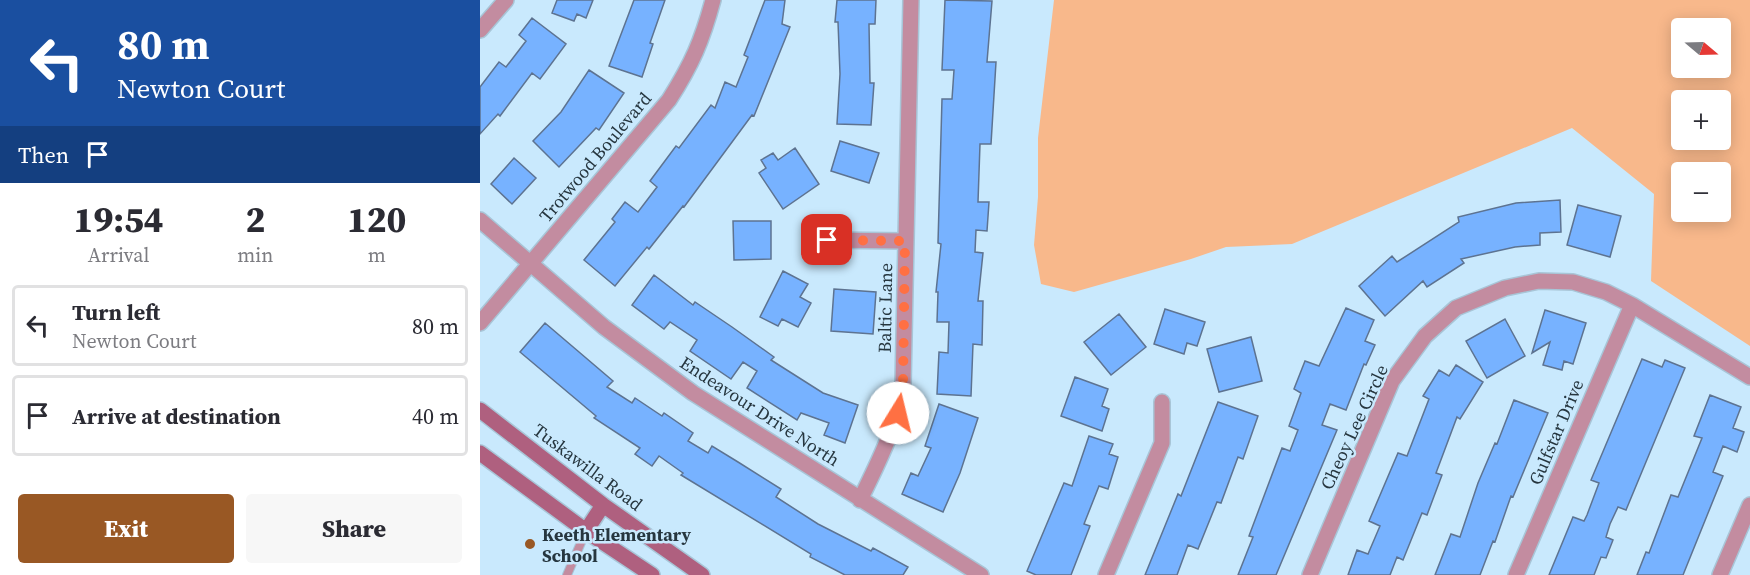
<!DOCTYPE html>
<html lang="en">
<head>
<meta charset="utf-8">
<style>
	:root { --surface:#fff; --page:#f7f7f7; --text:#2b2b33; --muted:#7c7c81; --line:#e1e1e2; --accent:#995824 }
	body { margin:0; font-family:"Source Serif 4",serif; background:var(--page); color:var(--text); height:100vh; display:flex; flex-direction:column; font-size:22px; white-space:nowrap }
	* { box-sizing:border-box; margin:0 }
	p { font-size:20px; color:var(--muted) }
	.icon { flex:none; width:33px; height:33px; fill:none; stroke:currentColor; stroke-width:2; stroke-linecap:round; stroke-linejoin:round }
	.map { position:relative; flex:1; overflow:hidden }
	.panel { display:flex; flex-direction:column; background:var(--surface); width:480px }
	.panel>* { flex:none }
	.hud { background:#1a4fa0; color:#fff; overflow:hidden }
	.needle { width:39px; rotate:109deg }
	.controls { position:absolute; left:1191px; top:18px; display:grid; gap:12px }
	.controls a { display:grid; place-items:center; width:60px; height:60px; border-radius:6px; background:var(--surface); box-shadow:0 3px 15px #0003; font-size:30px }
	.pin { position:absolute; display:grid; place-items:center; width:51px; height:51px; color:#fff; margin:-26px; border-radius:12px; box-shadow:0 3px 9px #0006 }
	.me { position:absolute; width:66px; margin:-33px; rotate:9deg; stroke-linejoin:round; filter:drop-shadow(0 0 4px #0008) }
	.turn { display:flex; align-items:center; gap:21px; height:126px; padding:0 18px; font-size:27px }
	.turn .icon { width:78px; height:78px; stroke-width:2.5 }
	.turn b { display:block; font-size:42px; line-height:51px }
	.then { display:flex; align-items:center; height:57px; padding:0 18px; background:#0003; gap:12px; font-size:22px }
	.eta { display:flex; justify-content:space-evenly; align-items:center; height:102px; text-align:center }
	.eta b { font-size:36px; font-weight:800; line-height:42px }
	.action { display:flex; gap:12px; margin-top:auto; padding:12px 18px }
	.action a { flex:1; height:69px; border-radius:6px; background:var(--accent); color:#fff; font-size:24px; font-weight:800; line-height:69px; text-align:center }
	.action a+a { background:var(--page); color:var(--text) }
	ul { padding:0; list-style:none }
	li { display:flex; align-items:center; gap:18px; height:81px; margin:0 12px 9px; padding:0 6px; border:3px solid var(--line); border-radius:6px }
	li div { flex:1 }
	li b { display:block; font-size:22px }
	li em { font-style:normal }
	main { display:flex; flex:1; min-height:0 }
	.map>svg:first-child { display:block }
	.green { fill:#f8b88b; fill-rule:evenodd }
	.building { fill:#77b2ff; stroke:#5d7391; stroke-width:1.5 }
	.lines { fill:none; stroke-linecap:round; stroke-linejoin:round }
	.lane-casing { stroke:#a8c5d7; stroke-width:10 }
	.street-casing { stroke:#a8c5d7; stroke-width:18 }
	.secondary-casing { stroke:#a8c5d7; stroke-width:18 }
	.lane { stroke:#c38ca0; stroke-width:8 }
	.street { stroke:#c38ca0; stroke-width:15 }
	.secondary { stroke:#af607f; stroke-width:15 }
	.route { stroke:#ff7043; stroke-width:10; stroke-dasharray:0 18 }
	.poi-dot { fill:#995824; stroke:#c9e9fd; stroke-width:2 }
	.labels { text-anchor:middle; dominant-baseline:central; stroke-width:5; stroke-linejoin:round; paint-order:stroke }
	.street-label { font-size:18px; fill:#26363f; stroke:#c9e9fd }
	.poi-label { font-size:18px; font-weight:bold; fill:#26363f; stroke:#c9e9fd; text-anchor:start }
</style>
</head>
<body>
<main>
<section class="panel">
<div class="hud">
<div class="turn"><svg class="icon" aria-label="left" viewBox="0 0 24 24"><path d="M17 20v-9H6M10 6l-5 5 5 5"/></svg><div><b>80 m</b>Newton Court</div></div>
<div class="then">Then<svg class="icon" aria-label="arrive" viewBox="0 0 24 24"><path d="M6 21V4h12l-3 4 3 4H6"/></svg></div>
</div>
<div class="eta">
<div><b>19:54</b><p>Arrival</p></div>
<div><b>2</b><p>min</p></div>
<div><b>120</b><p>m</p></div>
</div>
<ul>
<li><svg class="icon" aria-label="left" viewBox="0 0 24 24"><path d="M17 20v-9H6M10 6l-5 5 5 5"/></svg><div><b>Turn left</b><p>Newton Court</p></div><em>80 m</em></li>
<li><svg class="icon" aria-label="arrive" viewBox="0 0 24 24"><path d="M6 21V4h12l-3 4 3 4H6"/></svg><div><b>Arrive at destination</b></div><em>40 m</em></li>
</ul>
<div class="action"><a>Exit</a><a>Share</a></div>
</section>
<div class="map">
<svg width="1270" height="575" viewBox="0 0 1270 575">
	<rect width="100%" height="100%" fill="#c9e9fd"/>
	<path class="green" d="M574 0H1270V346L1171 281 1174 194 1092 128 812 244 746 247 711 259 594 292 561 284 554 245 558 197V138ZM1202 28H1240V68H1202ZM1202 100H1240V140H1202ZM1202 172H1240V212H1202Z"/>
	<path class="building" d="M77 0H113L106 18 97 14 94 21 72 13Z
		M154 0H185L170 43 173 44 162 77 129 66Z
		M285 0H305L302 24 310 27 274 116 272 115 204 207 203 206 169 249 167 247 135 286 104 260 135 222 132 219 145 202 158 212 177 187 170 181 196 146 199 148 231 105 235 108 245 82 256 87 268 57 264 55Z
		M357 0H396L395 24H389L390 83H394L391 125 357 124 360 74 358 22H355Z
		M465 0 512 1 507 62H516L511 144H500L498 202H509L507 231 496 230 495 252 503 253 498 301H503L502 345 493 344 491 396 457 394 459 352 468 353 469 322H457L458 292H456L461 244 458 243 462 99H472L474 70H462Z
		M52 18 86 44 60 79 52 73 20 116 18 114 0 134V87L19 62 26 67 46 41 39 35Z
		M109 70 144 93 119 130 116 128 79 167 53 141 81 112Z
		M360 141 399 153 389 183 351 171Z
		M315 148 339 184 303 209 279 173 286 168 281 160 293 153 298 160Z
		M34 158 56 178 32 204 11 184Z
		M1080 200 1081 232 1060 233V245L1035 247 981 259 984 263 947 287 943 281 905 316 879 286 912 256 917 262 979 222 978 217 1036 203Z
		M1098 205 1141 216 1130 257 1087 245Z
		M253 221H291V259L254 260Z
		M303 271 328 284 320 297 331 303 318 327 302 319 298 326 280 317Z
		M174 275 213 305 215 302 252 327 294 357 291 360 343 393 378 405 365 443 344 435 349 423 321 413 317 420 267 388 277 371 263 362 251 379 210 351 217 340 190 322 184 329 152 305Z
		M354 289 396 292 393 334 351 331Z
		M866 308 894 320 885 341 895 345 886 365 884 364 866 410 850 404 842 425 857 430 796 575H758L773 537 769 536 802 448 810 451 818 430 809 426 821 393 814 389 825 361 839 366Z
		M685 309 725 322 717 346 707 343 704 354 674 344Z
		M1065 310 1106 323 1093 364 1084 361 1082 370 1063 365 1070 342 1052 353Z
		M639 314 666 347 631 375 604 342Z
		M1025 319 1045 356 1007 378 986 341Z
		M65 323 133 381 127 387 152 403 155 398 182 416 184 413 213 433 208 441 228 453 232 446 258 462 301 489 296 497 338 524 391 551 393 548 428 567 423 575H365L330 557 331 554 201 475 203 473 179 456 172 466 155 454 160 448 114 418 116 416 40 352Z
		M771 337 782 381 739 392 727 349Z
		M1162 359 1182 367 1185 360 1205 368 1146 510 1138 507 1130 524 1126 537 1133 540 1126 558 1121 557 1114 575H1069L1093 517 1104 521 1107 515 1119 483 1111 480Z
		M976 365 1003 382 980 419 977 417 956 473 962 475 947 515 942 513 923 560 917 557 910 575H868L877 550 888 554 900 526 889 521 918 453 927 456 949 399 943 396 959 370 969 376Z
		M595 377 628 389 622 406 629 409 622 431 581 416Z
		M1230 395 1261 407 1253 428 1264 432 1257 452 1243 446 1233 472 1243 476 1203 575H1157L1166 552 1169 553 1191 495 1198 497 1222 438 1214 436Z
		M1034 400 1068 413 1033 497 1031 496 1015 542 1013 541 1000 575H955L971 534 980 537 998 483 1015 443 1017 444Z
		M738 402 778 416 763 459 758 457 741 503 737 502 718 549 708 545 697 575H665L698 494 701 496Z
		M459 404 498 418 480 473 463 512 422 494 431 473 438 476 451 448 445 446Z
		M609 436 633 444 629 454 638 457 628 489 619 486 604 524 610 526 591 575H556L547 571 584 483 592 486Z"/>
	<g class="lines">
		<g class="lane-casing">
			<path id="lane" d="M87 575 106 531"/>
		</g>
		<g class="street-casing">
			<path id="street" d="M0 30 26 0
				M0 220 124 327 213 393 501 575
				M347 240 425 241
				M0 323 189 100C212 64 222 41 233 0
				M380 500C400 459 415 430 423 385L431 0
				M626 575 682 443V402
				M830 575 912 381 945 336 976 308 1025 288 1059 281 1093 282 1126 292 1152 305 1270 377
				M1036 575 1152 305
				M1240 575 1270 505"/>
		</g>
		<g class="secondary-casing">
			<path id="secondary" d="M0 410 123 505 222 575
				M0 453 106 531 172 575
				M106 531 123 505"/>
		</g>
		<use href="#lane" class="lane"/>
		<use href="#street" class="street"/>
		<use href="#secondary" class="secondary"/>
	</g>
	<g class="lines">
		<path class="route" d="M347 240 425 241 423 385 418 413"/>
	</g>
	<circle class="poi-dot" cx="50" cy="544" r="6"/>
	<g class="labels">
		<g class="street-label">
			<text transform="translate(115 157) rotate(-50)">Trotwood Boulevard</text>
			<text transform="translate(405 308) rotate(-89)">Baltic Lane</text>
			<text transform="translate(280 411) rotate(33)">Endeavour Drive North</text>
			<text transform="translate(874 427) rotate(-65)">Cheoy Lee Circle</text>
			<text transform="translate(1076 432) rotate(-67)">Gulfstar Drive</text>
			<text transform="translate(108 467) rotate(37)">Tuskawilla Road</text>
		</g>
		<g class="poi-label">
			<text x="62" y="534">Keeth Elementary<tspan x="62" dy="21">School</tspan></text>
		</g>
	</g>
</svg>
<div class="controls">
<a><svg class="needle" viewBox="-14 -14 28 28"><path d="M0-13l5 13h-10z" fill="#e53935"/><path d="M0 13l5-13h-10z" fill="#7c7c81"/></svg></a>
<a>+</a>
<a>−</a>
</div>
<div class="pin" style="left:347px;top:240px;background:#d93025"><svg class="icon" aria-label="arrive" viewBox="0 0 24 24"><path d="M6 21V4h12l-3 4 3 4H6"/></svg></div>
<svg class="me" style="left:418px;top:413px" viewBox="-20 -20 40 40"><circle r="19" fill="#fff"/><path d="M0-13L10 11 0 6-10 11z" fill="#ff7043"/></svg>
</div>
</main>
</body>
</html>
